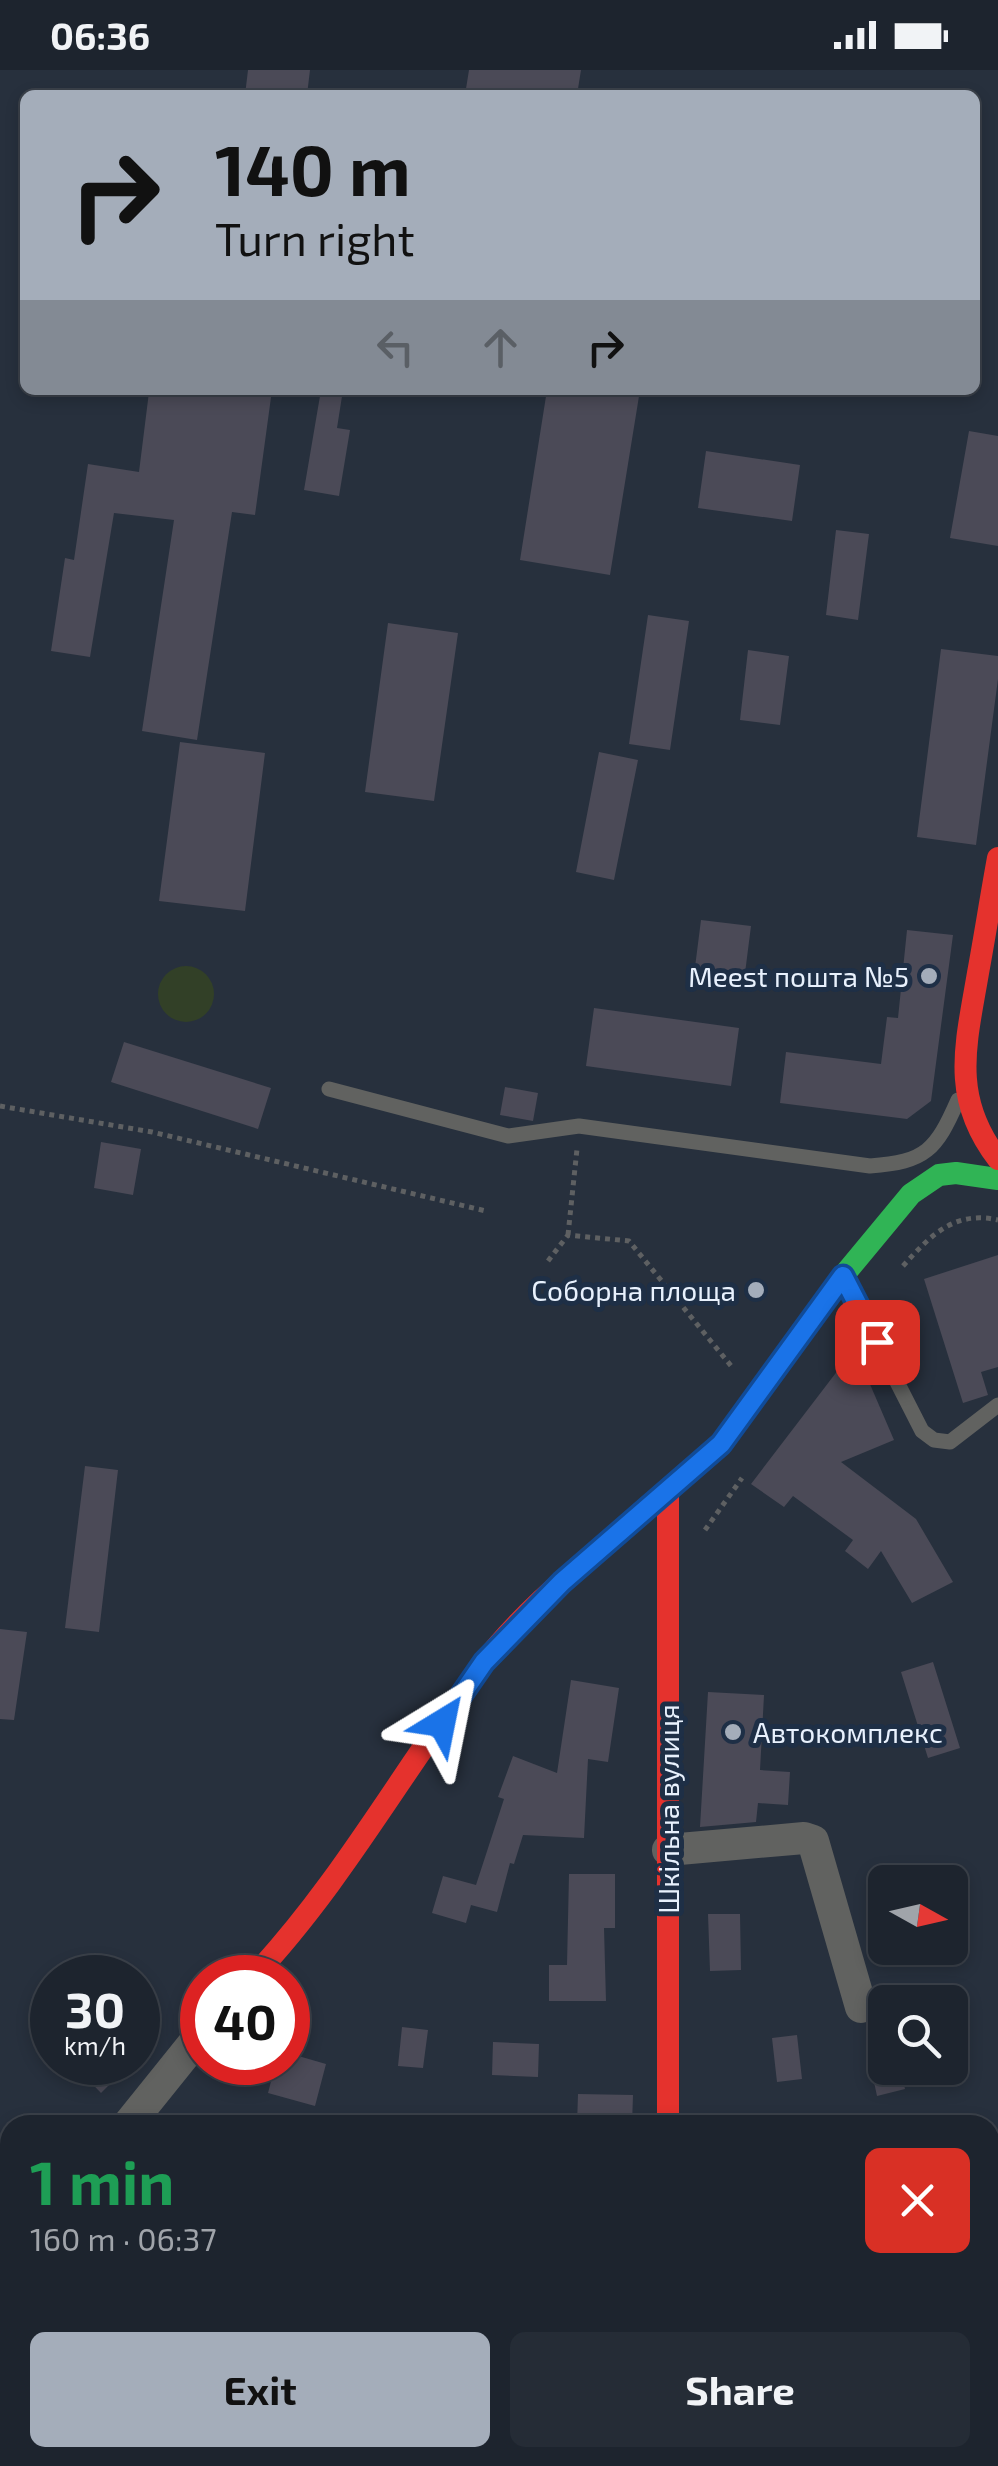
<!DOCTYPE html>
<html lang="en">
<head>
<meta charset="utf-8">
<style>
	:root { --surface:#1d242e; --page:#252c36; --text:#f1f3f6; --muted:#a0a4aa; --line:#3b414a; --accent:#a4adba }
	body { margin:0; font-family:"Exo 2",sans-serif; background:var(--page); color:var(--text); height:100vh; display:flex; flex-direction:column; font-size:38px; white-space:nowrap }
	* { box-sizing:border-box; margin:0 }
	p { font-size:32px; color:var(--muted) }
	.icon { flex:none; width:55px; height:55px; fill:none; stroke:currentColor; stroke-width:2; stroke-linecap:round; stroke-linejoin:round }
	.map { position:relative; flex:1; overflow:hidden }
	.sheet { position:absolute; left:0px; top:2045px; width:1000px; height:352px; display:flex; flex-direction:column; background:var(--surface); border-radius:30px 30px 0 0; box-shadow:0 5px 15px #0003,0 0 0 2px var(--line) }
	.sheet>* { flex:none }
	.hud { position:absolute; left:20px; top:20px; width:960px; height:305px; border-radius:15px; box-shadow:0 5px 15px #0003,0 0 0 2px var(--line); background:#a4adba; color:#111; overflow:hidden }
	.needle { width:65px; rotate:98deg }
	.fabs { position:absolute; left:868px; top:1795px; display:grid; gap:20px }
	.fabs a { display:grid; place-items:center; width:100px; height:100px; border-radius:15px; background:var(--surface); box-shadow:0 5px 15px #0003,0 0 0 2px var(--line); font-size:50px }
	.speed { position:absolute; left:30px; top:1885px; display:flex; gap:20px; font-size:50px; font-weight:700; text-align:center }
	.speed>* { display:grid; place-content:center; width:130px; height:130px; border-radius:50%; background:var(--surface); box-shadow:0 5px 15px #0003,0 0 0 2px var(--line); line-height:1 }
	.speed small { font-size:25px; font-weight:400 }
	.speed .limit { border:15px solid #d22; background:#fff; color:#111 }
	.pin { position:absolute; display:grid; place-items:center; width:85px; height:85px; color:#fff; margin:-42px; border-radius:20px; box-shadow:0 5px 15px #0006 }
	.me { position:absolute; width:110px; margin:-55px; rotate:35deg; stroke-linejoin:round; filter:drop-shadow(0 0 8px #0008) }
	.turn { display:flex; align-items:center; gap:35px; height:210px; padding:0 30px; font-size:45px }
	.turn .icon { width:130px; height:130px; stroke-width:2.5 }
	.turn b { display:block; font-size:70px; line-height:85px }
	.lanes { display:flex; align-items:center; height:95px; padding:0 30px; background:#0003; justify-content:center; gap:50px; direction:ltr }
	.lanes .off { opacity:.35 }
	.round { display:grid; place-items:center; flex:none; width:105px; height:105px; border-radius:15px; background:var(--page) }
	.head { display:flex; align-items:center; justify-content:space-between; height:170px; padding:0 30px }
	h1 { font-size:60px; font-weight:700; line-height:75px; color:#1e9e55 }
	.primary-button { display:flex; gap:20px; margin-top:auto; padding:20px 30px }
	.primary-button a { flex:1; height:115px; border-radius:15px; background:var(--accent); color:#111; font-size:40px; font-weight:700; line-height:115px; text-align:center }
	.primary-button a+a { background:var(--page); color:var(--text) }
	.status { display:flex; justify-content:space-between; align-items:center; height:70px; padding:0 50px; background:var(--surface); direction:ltr }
	.status svg { height:28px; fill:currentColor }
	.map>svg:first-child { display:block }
	.green { fill:#324027 }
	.building { fill:#4b4a57 }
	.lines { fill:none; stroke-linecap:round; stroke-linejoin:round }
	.path { stroke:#5e6062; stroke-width:5; stroke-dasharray:5 5; stroke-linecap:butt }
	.lane { stroke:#616260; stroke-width:15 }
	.street { stroke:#616260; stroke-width:32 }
	.fast { stroke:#30b455; stroke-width:22 }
	.jam { stroke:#e5322d; stroke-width:22 }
	.route-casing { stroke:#114b97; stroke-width:25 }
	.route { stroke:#1a73e8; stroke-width:18 }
	.poi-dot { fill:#a4adba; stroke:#1e2f46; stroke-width:4 }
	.labels { text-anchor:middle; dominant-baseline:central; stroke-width:10; stroke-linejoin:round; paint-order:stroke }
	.poi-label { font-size:28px; fill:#e8f1fd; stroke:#1e2f46; text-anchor:end }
	.street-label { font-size:28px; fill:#e8f1fd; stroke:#1e2f46 }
</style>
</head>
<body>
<div class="status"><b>06:36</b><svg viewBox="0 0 49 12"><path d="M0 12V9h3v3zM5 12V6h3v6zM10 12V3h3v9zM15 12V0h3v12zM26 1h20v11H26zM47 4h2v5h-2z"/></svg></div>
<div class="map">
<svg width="998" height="2396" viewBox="0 0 998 2396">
	<rect width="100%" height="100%" fill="#27303d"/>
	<path class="green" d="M158 924a28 28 0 1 1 56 0a28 28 0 1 1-56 0Z"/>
	<path class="building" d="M248 0H310L307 25H245Z
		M469 0H581L577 25H465Z
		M191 320H272L255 445 232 442 197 670 142 661 174 450 114 443 90 587 51 581 65 488 74 490 88 394 139 402 149 322 191 327Z
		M321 320H343L337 358 350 360 339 426 304 420Z
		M547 320H640L610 505 520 490Z
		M969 361 998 366V476L950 468Z
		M706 381 800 395 792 451 698 438Z
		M836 460 869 464 858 550 826 545Z
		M648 545 689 551 670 680 629 674Z
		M388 553 458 563 434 731 365 722Z
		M941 579 998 586V609L976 775 917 767Z
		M748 580 789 586 780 655 740 650Z
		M180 672 265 683 245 841 159 831Z
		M599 682 638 690 614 810 576 802Z
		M701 850 751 856 744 911 694 905Z
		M907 860 953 865 931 1031 907 1049 780 1033 786 982 881 994 887 947 898 948Z
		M594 938 739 958 731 1016 586 996Z
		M124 972 271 1018 258 1059 111 1012Z
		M505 1017 538 1023 533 1051 500 1045Z
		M101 1072 141 1079 133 1125 94 1118Z
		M998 1185V1297L981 1302 988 1325 963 1333 924 1209Z
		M848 1287 863 1298 894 1370 841 1392 916 1449 953 1512 912 1533 881 1481 868 1499 845 1481 853 1470 793 1426 784 1437 751 1414Z
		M85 1396 118 1400 99 1562 65 1558Z
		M0 1559 27 1562 14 1650 0 1649Z
		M933 1592 960 1678 928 1688 901 1602Z
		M571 1610 619 1618 608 1692 588 1689 584 1768 523 1765 514 1794 510 1793 497 1842 471 1835 466 1853 432 1843 443 1806 476 1815 504 1729 498 1727 513 1686 557 1703Z
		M708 1622 764 1625 760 1700 790 1702 788 1735 758 1733 756 1752 700 1757Z
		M569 1804H615V1858H604L606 1931H549V1895H567Z
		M708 1844H740L741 1900 710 1901Z
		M402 1957 428 1960 423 1998 398 1996Z
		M797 1965 802 2009 777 2012 772 1968Z
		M493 1972 539 1974 538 2007 492 2005Z
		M288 1983 326 1994 315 2036 268 2023 276 1992H288Z
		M71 1992H132L101 2023Z
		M871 1998H900L905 2019 877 2026Z
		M578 2024 633 2025 632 2055H577Z"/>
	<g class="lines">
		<path class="path" d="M0 1036 152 1062 486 1141
			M568 1165 577 1079
			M548 1191 568 1165 629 1171 732 1297
			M903 1196C930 1166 954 1140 998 1150
			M705 1460 742 1408"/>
		<path class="lane" d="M329 1019 508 1066 579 1056 870 1096C926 1092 936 1080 958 1030
			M847 1214 922 1361 934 1370 950 1372 998 1335"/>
		<path class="street" d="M668 1780 804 1768 813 1771 861 1937
			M128 2055 202 1963
			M0 2216 10 2197
			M0 2348 10 2351
			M990 2381 998 2380
			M666 2396 667 2388"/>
		<path class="fast" d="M619 1462 721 1374 843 1206 911 1124 939 1105 956 1103 998 1109
			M217 2388 340 2394 406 2388"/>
		<path class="jam" d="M998 788C991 826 985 865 978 903 966 974 950 1027 998 1089
			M668 1422V2055
			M252 1908C341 1814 404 1698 482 1595 520 1545 571 1503 619 1462"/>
	</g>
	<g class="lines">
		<g class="route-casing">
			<path id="route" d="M442 1653 484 1592 562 1512 721 1374 843 1206 877 1272"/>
		</g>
		<use href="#route" class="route"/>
	</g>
	<g class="poi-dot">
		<circle cx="929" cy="906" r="10"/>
		<circle cx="756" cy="1220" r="10"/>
		<circle cx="733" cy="1662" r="10"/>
	</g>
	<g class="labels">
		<g class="poi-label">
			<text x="909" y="906">Meest пошта №5</text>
			<text x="736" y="1220">Соборна площа</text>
			<text x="753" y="1662" text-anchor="start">Автокомплекс</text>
		</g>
		<g class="street-label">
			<text transform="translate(668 1739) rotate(-90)">Шкільна вулиця</text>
		</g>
	</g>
</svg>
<div class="fabs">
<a><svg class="needle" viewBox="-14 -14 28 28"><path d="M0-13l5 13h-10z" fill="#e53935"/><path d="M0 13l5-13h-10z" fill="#a0a4aa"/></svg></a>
<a><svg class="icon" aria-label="search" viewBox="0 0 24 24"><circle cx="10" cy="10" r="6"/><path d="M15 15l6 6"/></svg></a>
</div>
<div class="speed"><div>30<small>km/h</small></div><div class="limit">40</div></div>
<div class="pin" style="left:877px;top:1272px;background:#d93025"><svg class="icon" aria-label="arrive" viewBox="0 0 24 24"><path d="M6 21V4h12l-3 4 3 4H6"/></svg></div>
<svg class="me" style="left:442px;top:1653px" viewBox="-20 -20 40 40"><path d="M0-17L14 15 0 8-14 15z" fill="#1a73e8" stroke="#fff" stroke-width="4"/></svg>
<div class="hud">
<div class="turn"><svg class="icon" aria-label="right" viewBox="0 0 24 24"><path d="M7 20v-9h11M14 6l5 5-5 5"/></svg><div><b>140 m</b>Turn right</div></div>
<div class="lanes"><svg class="icon off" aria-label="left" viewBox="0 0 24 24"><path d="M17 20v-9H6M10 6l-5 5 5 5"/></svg><svg class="icon off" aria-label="ahead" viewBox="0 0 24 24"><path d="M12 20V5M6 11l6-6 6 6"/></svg><svg class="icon" aria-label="right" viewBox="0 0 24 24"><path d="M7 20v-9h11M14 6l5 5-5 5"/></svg></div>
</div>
<section class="sheet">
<div class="head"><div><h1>1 min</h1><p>160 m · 06:37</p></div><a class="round" style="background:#d93025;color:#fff"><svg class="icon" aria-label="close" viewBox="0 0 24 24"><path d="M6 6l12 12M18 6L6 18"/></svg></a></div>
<div class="primary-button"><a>Exit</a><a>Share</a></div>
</section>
</div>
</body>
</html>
